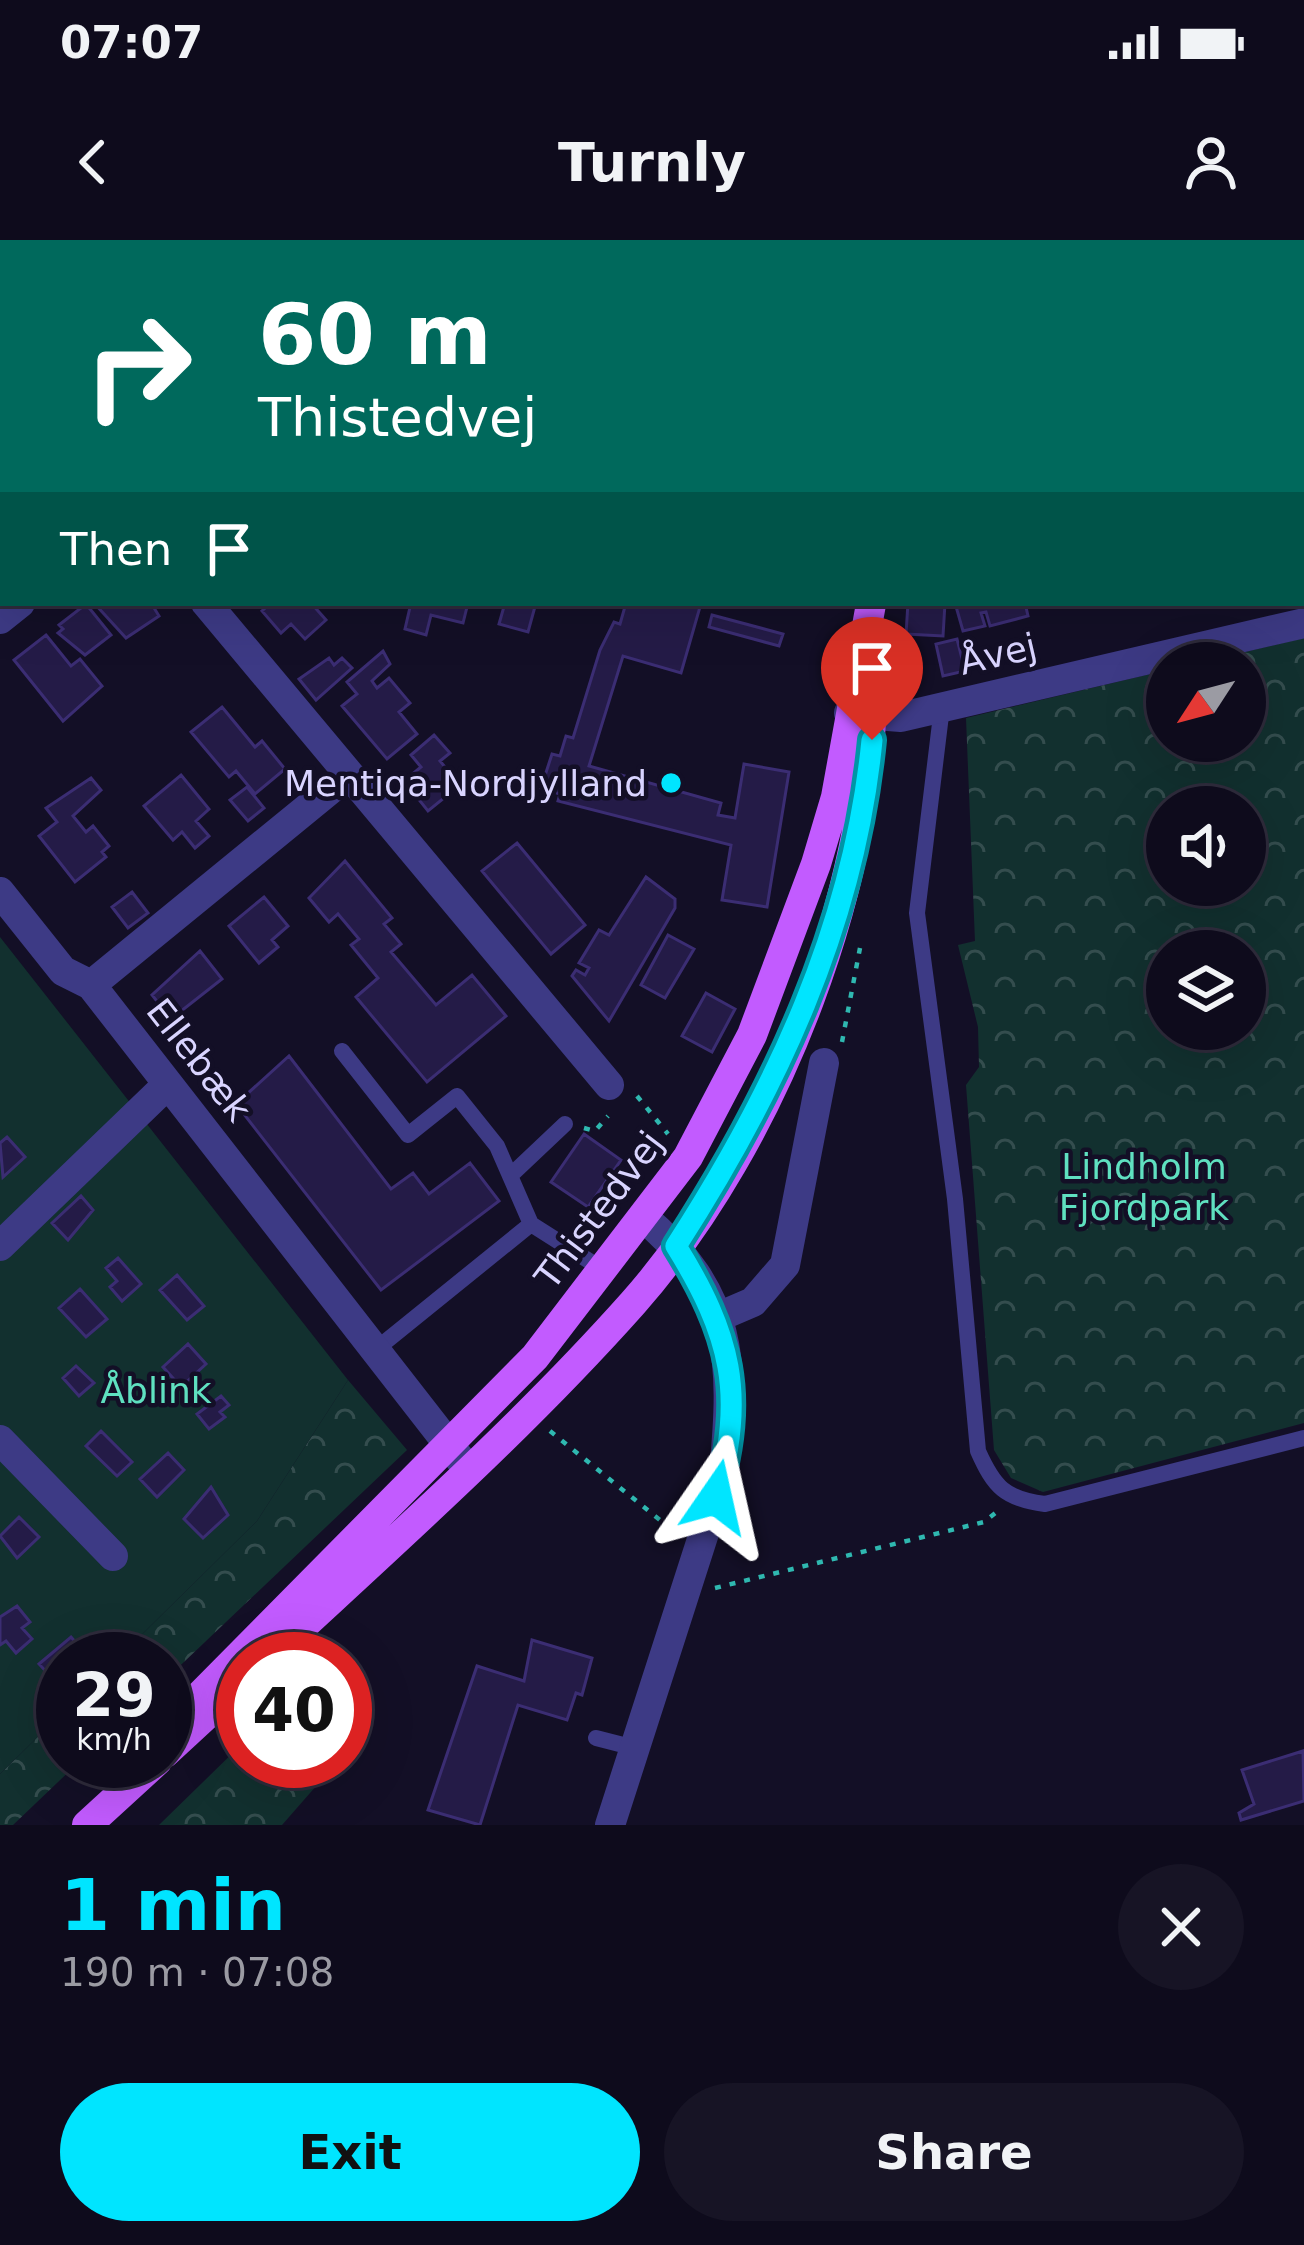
<!DOCTYPE html>
<html lang="en">
<head>
<meta charset="utf-8">
<style>
	:root { --surface:#0e0b1c; --page:#171425; --text:#f1f3f6; --muted:#9b9ba3; --line:#2e2b3b; --accent:#00e5ff }
	body { margin:0; font-family:"DejaVu Sans",sans-serif; background:var(--page); color:var(--text); height:100vh; display:flex; flex-direction:column; font-size:45px; white-space:nowrap }
	* { box-sizing:border-box; margin:0 }
	p { font-size:39px; color:var(--muted) }
	.icon { flex:none; width:66px; height:66px; fill:none; stroke:currentColor; stroke-width:2; stroke-linecap:round; stroke-linejoin:round }
	.map { position:relative; height:1585px; overflow:hidden }
	.details { display:flex; flex-direction:column; background:var(--surface); flex:1 }
	.details>* { flex:none }
	.guide { position:absolute; left:0px; top:0px; width:1305px; height:366px; box-shadow:0 12px 48px #0002,0 0 0 3px var(--line); background:#00695c; color:#fff; overflow:hidden }
	.needle { width:78px; rotate:234deg }
	.controls { position:absolute; left:1146px; top:402px; display:grid; gap:24px }
	.controls a { display:grid; place-items:center; width:120px; height:120px; border-radius:50%; background:var(--surface); box-shadow:0 12px 48px #0002,0 0 0 3px var(--line); font-size:60px }
	.speed { position:absolute; left:36px; top:1392px; display:flex; gap:24px; font-size:60px; font-weight:700; text-align:center }
	.speed>* { display:grid; place-content:center; width:156px; height:156px; border-radius:50%; background:var(--surface); box-shadow:0 12px 48px #0002,0 0 0 3px var(--line); line-height:1 }
	.speed small { font-size:30px; font-weight:400 }
	.speed .limit { border:18px solid #d22; background:#fff; color:#111 }
	.pin { position:absolute; display:grid; place-items:center; width:102px; height:102px; color:#fff; margin:-123px -51px; border-radius:50% 50% 50% 0; rotate:-45deg; box-shadow:0 0 12px #0007 }
	.pin .icon { rotate:45deg }
	.me { position:absolute; width:132px; margin:-66px; rotate:11deg; stroke-linejoin:round; filter:drop-shadow(0 0 9px #0008) }
	.turn { display:flex; align-items:center; gap:42px; height:252px; padding:0 60px; font-size:54px }
	.turn .icon { width:156px; height:156px; stroke-width:2.5 }
	.turn b { display:block; font-size:84px; line-height:102px }
	.then { display:flex; align-items:center; height:114px; padding:0 60px; background:#0003; gap:24px; font-size:45px }
	.round { display:grid; place-items:center; flex:none; width:126px; height:126px; border-radius:63px; background:var(--page) }
	.headline { display:flex; align-items:center; justify-content:space-between; height:204px; padding:0 60px }
	h1 { font-size:72px; font-weight:800; line-height:90px; color:var(--accent) }
	.primary-button { display:flex; gap:24px; margin-top:auto; padding:24px 60px }
	.primary-button a { flex:1; height:138px; border-radius:72px; background:var(--accent); color:#111; font-size:48px; font-weight:800; line-height:138px; text-align:center }
	.primary-button a+a { background:var(--page); color:var(--text) }
	.status { display:flex; justify-content:space-between; align-items:center; height:84px; padding:0 60px; background:var(--surface); direction:ltr }
	.status svg { height:33px; fill:currentColor }
	header { display:flex; justify-content:space-between; align-items:center; height:156px; padding:0 60px; background:var(--surface); font-size:54px; font-weight:800 }
	.map>svg:first-child { display:block }
	.forest { fill:url(#forest-crowns); fill-rule:evenodd }
	.garden { fill:#12302f }
	.lines { fill:none; stroke-linecap:round; stroke-linejoin:round }
	.river { stroke:#0c2248; stroke-width:51 }
	.building { fill:#241b47; stroke:#3b2d73; stroke-width:3 }
	.path { stroke:#2fb8b0; stroke-width:4.5; stroke-dasharray:6 9; stroke-linecap:butt }
	.service { stroke:#3d3a85; stroke-width:16 }
	.minor { stroke:#3d3a85; stroke-width:30 }
	.tertiary { stroke:#3d3a85; stroke-width:30 }
	.primary { stroke:#c25bff; stroke-width:30 }
	.route-casing { stroke:#0095a6; stroke-width:30 }
	.route { stroke:#00e5ff; stroke-width:21 }
	.poi-dot { fill:#00e5ff; stroke:#130f26; stroke-width:4.5 }
	.labels { text-anchor:middle; dominant-baseline:central; stroke-width:9; stroke-linejoin:round; paint-order:stroke }
	.street-label { font-size:36px; fill:#d9d4ff; stroke:#130f26 }
	.poi-label { font-size:36px; fill:#d9d4ff; stroke:#130f26; text-anchor:end }
	.park-label { font-size:36px; fill:#5fe0c0; stroke:#130f26 }
</style>
</head>
<body>
<div class="status"><b>07:07</b><svg viewBox="0 0 49 12"><path d="M0 12V9h3v3zM5 12V6h3v6zM10 12V3h3v9zM15 12V0h3v12zM26 1h20v11H26zM47 4h2v5h-2z"/></svg></div>
<header><svg class="icon" aria-label="back" viewBox="0 0 24 24"><path d="M15 5l-7 7 7 7"/></svg>Turnly<svg class="icon" aria-label="person" viewBox="0 0 24 24"><circle cx="12" cy="8" r="4"/><path d="M4 21q1-7 8-7t8 7"/></svg></header>
<div class="map">
<svg width="1304" height="1585" viewBox="0 0 1304 1585">
	<defs>
		<pattern id="forest-crowns" width="20" height="18" patternUnits="userSpaceOnUse" patternTransform="scale(3)"><rect width="20" height="18" fill="#12302f"/><path d="M2 6a3 3 0 1 1 6 0M12 15a3 3 0 1 1 6 0" fill="none" stroke="#344d4e"/></pattern>
	</defs>
	<rect width="100%" height="100%" fill="#130f26"/>
	<path class="forest" d="M1304 398V1183L1043 1252 1011 1238 994 1210 966 845 979 827 978 787 958 705 975 701 966 478 1167 430V501H1245V423H1199ZM1167 567H1245V645H1167ZM1167 711H1245V789H1167Z
		M348 1140 407 1210 165 1440V1419H117L257 1281Z
		M63 1472V1521H80L13 1585H0V1534Z
		M243 1503V1521H338L282 1585H159Z"/>
	<path class="garden" d="M0 697 348 1140 257 1281 117 1419H63V1472L0 1534Z"/>
	<g class="lines">
		<path class="river" d="M365 3H394
			M0 94 3 93"/>
	</g>
	<path class="building" d="M94 363H151L159 376 126 398Z
		M271 363H311L326 380 305 399 291 384 281 393 262 371Z
		M411 363H468L463 383 431 375 426 395 405 389Z
		M505 363H536L528 392 499 384Z
		M626 363 700 367 681 433 623 416 589 526 721 563 718 575 735 578 744 524 789 532 767 667 722 660 731 605 558 561 560 554 541 548 552 514 560 516 566 496 573 498 600 410 614 382 620 384Z
		M908 363H945L943 396 906 394Z
		M955 363H1025L1028 376 990 386 986 372 981 373 985 386 963 391Z
		M86 364 111 395 85 415 58 393 63 389 59 385Z
		M712 375 783 394 779 406 709 387Z
		M46 395 71 426 80 419 102 446 63 481 14 420Z
		M957 399 965 431 943 436 936 404Z
		M383 411 390 424 372 441 377 448 389 438 410 463 399 472 417 494 387 519 342 466 357 454 347 442Z
		M329 418 334 425 342 418 352 428 316 460 299 439Z
		M222 467 255 507 262 501 285 529 255 554 236 531 229 537 191 492Z
		M434 495 450 513 440 521 460 545 428 571 404 541 421 527 411 515Z
		M181 535 209 569 196 581 209 596 195 608 182 592 173 600 144 566Z
		M91 538 101 550 73 576 86 592 93 586 109 606 102 612 106 617 75 642 39 596 57 582 46 568Z
		M247 547 264 568 248 581 230 560Z
		M517 603 585 685 551 714 482 631Z
		M345 621 392 678 384 684 401 704 391 712 436 765 472 735 506 776 427 842 356 757 378 738 351 705 359 699 338 674 329 682 309 658Z
		M646 637 675 659V668L609 781 572 736 576 730 585 735 589 728 579 723 599 690 609 695Z
		M132 652 148 673 128 688 112 667Z
		M264 657 288 686 272 700 278 707 259 723 229 686Z
		M668 695 694 709 665 758 641 745Z
		M200 711 222 739 171 779 152 755Z
		M706 753 735 769 712 812 682 796Z
		M289 816 391 949 413 933 429 954 470 923 499 961 381 1050 236 864Z
		M584 894 621 920 588 967 551 942Z
		M7 897 25 917 3 937 0 903Z
		M81 956 93 970 68 1000 52 983Z
		M118 1018 141 1044 122 1061 110 1047 117 1041 106 1028Z
		M177 1035 204 1066 187 1080 160 1050Z
		M80 1049 107 1079 86 1097 59 1068Z
		M188 1104 206 1124 181 1147 163 1127Z
		M76 1126 94 1143 79 1156 63 1138Z
		M221 1156 229 1165 220 1172 225 1177 209 1189 197 1174Z
		M101 1191 132 1222 117 1236 86 1206Z
		M168 1213 184 1230 157 1257 140 1239Z
		M211 1247 228 1275 203 1298 184 1279Z
		M19 1277 39 1297 17 1318 0 1296Z
		M17 1366 30 1382 22 1388 32 1399 16 1413 6 1401 0 1405V1377Z
		M71 1397 83 1411 63 1419V1430L53 1439 39 1424Z
		M532 1400 592 1418 582 1455 576 1453 567 1480 518 1465 480 1585 428 1570 477 1426 524 1441Z
		M1303 1511 1304 1561 1241 1580 1239 1573 1254 1564 1242 1530Z"/>
	<g class="lines">
		<path class="path" d="M1050 3 1051 0
			M1302 55H1304
			M842 802 860 708
			M637 856 668 894
			M584 888 595 891 608 876
			M550 1191 676 1293
			M715 1348 984 1282 998 1271"/>
		<path class="service" d="M600 3V0
			M678 3V0
			M765 3 766 0
			M942 467 917 673 955 959 978 1211C994 1247 1005 1259 1045 1264L1304 1198
			M342 811 408 895 457 856 497 906 531 984
			M510 936 565 884
			M374 1111 531 984 605 1031
			M596 1498 635 1508"/>
		<path class="minor" d="M206 363 609 845
			M0 379 20 363
			M849 473 901 477 1304 383
			M0 652 63 731 91 745 467 1228
			M91 745 348 535
			M0 1006 168 844
			M718 1077 753 1062 785 1025 824 823
			M0 1200 113 1316"/>
		<path class="tertiary" d="M610 1585 724 1231C735 1122 733 1053 643 977"/>
		<path class="primary" d="M884 3V0
			M267 1419C391 1304 521 1189 633 1063 777 900 879 634 872 417
			M165 1491 535 1117 688 917 752 795 816 624 836 557 871 364
			M165 1513 243 1441
			M87 1585 157 1521"/>
	</g>
	<g class="lines">
		<g class="route-casing">
			<path id="route" d="M716 1257C747 1156 730 1093 676 1006 776 851 854 685 872 500"/>
		</g>
		<use href="#route" class="route"/>
	</g>
	<circle class="poi-dot" cx="671" cy="543" r="12"/>
	<g class="labels">
		<g class="street-label">
			<text transform="translate(998 414) rotate(-13)">Åvej</text>
			<text transform="translate(199 820) rotate(52)">Ellebæk</text>
			<text transform="translate(599 970) rotate(-53)">Thistedvej</text>
		</g>
		<g class="poi-label">
			<text x="647" y="543">Mentiqa-Nordjylland</text>
		</g>
		<g class="park-label">
			<text x="1144" y="926">Lindholm<tspan x="1144" dy="41">Fjordpark</tspan></text>
			<text x="156" y="1150">Åblink</text>
		</g>
	</g>
</svg>
<div class="controls">
<a><svg class="needle" viewBox="-14 -14 28 28"><path d="M0-13l5 13h-10z" fill="#e53935"/><path d="M0 13l5-13h-10z" fill="#9b9ba3"/></svg></a>
<a><svg class="icon" aria-label="sound" viewBox="0 0 24 24"><path d="M4 9h4l5-4v14l-5-4H4zM17 9q2 3 0 6"/></svg></a>
<a><svg class="icon" aria-label="layers" viewBox="0 0 24 24"><path d="M12 4l9 5-9 5-9-5zM3 14l9 5 9-5"/></svg></a>
</div>
<div class="speed"><div>29<small>km/h</small></div><div class="limit">40</div></div>
<div class="pin" style="left:872px;top:500px;background:#d93025"><svg class="icon" aria-label="arrive" viewBox="0 0 24 24"><path d="M6 21V4h12l-3 4 3 4H6"/></svg></div>
<svg class="me" style="left:716px;top:1257px" viewBox="-20 -20 40 40"><path d="M0-17L14 15 0 8-14 15z" fill="#00e5ff" stroke="#fff" stroke-width="4"/></svg>
<div class="guide">
<div class="turn"><svg class="icon" aria-label="right" viewBox="0 0 24 24"><path d="M7 20v-9h11M14 6l5 5-5 5"/></svg><div><b>60 m</b>Thistedvej</div></div>
<div class="then">Then<svg class="icon" aria-label="arrive" viewBox="0 0 24 24"><path d="M6 21V4h12l-3 4 3 4H6"/></svg></div>
</div>
</div>
<section class="details">
<div class="headline"><div><h1>1 min</h1><p>190 m · 07:08</p></div><a class="round"><svg class="icon" aria-label="close" viewBox="0 0 24 24"><path d="M6 6l12 12M18 6L6 18"/></svg></a></div>
<div class="primary-button"><a>Exit</a><a>Share</a></div>
</section>
</body>
</html>
